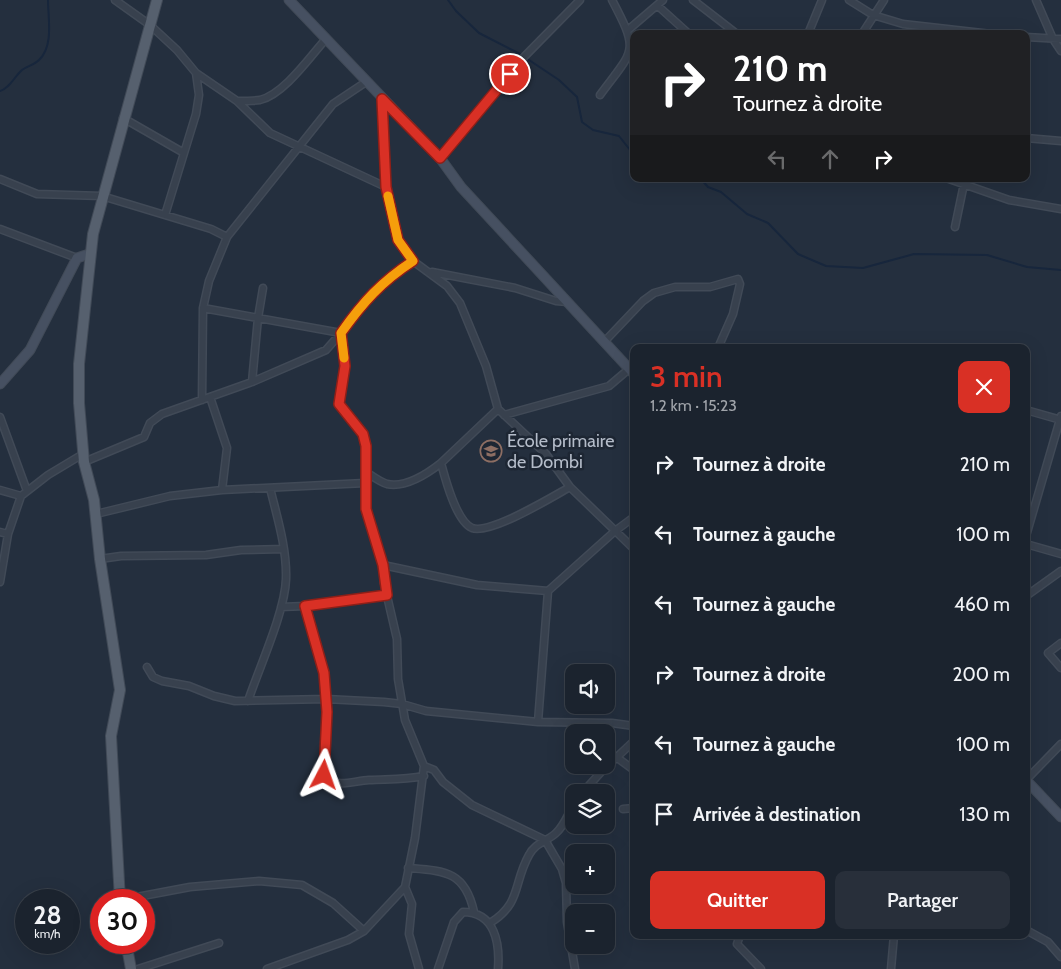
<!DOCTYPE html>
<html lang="fr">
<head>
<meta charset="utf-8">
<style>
	:root { --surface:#1b232e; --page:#282f3a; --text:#f1f3f6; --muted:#a0a4aa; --line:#39404a; --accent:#d93025 }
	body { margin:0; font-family:Cabin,sans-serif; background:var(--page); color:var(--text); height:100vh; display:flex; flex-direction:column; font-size:19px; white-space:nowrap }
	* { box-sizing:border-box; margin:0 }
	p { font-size:16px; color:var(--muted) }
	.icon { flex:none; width:28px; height:28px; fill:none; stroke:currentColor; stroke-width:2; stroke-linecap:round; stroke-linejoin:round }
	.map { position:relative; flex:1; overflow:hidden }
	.drawer { position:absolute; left:630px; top:344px; width:400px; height:595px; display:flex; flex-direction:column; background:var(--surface); border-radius:10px; box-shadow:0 5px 20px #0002,0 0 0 1px var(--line) }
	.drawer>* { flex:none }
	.banner { position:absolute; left:630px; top:30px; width:400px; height:152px; border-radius:10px; box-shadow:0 5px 20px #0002,0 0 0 1px var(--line); background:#202124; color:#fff; overflow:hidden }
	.controls { position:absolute; left:565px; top:664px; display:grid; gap:10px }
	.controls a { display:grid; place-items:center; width:50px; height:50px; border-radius:10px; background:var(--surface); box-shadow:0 5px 20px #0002,0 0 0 1px var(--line); font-size:25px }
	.speed { position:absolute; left:15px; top:889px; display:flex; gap:10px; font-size:25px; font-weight:700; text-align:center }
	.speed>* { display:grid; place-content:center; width:65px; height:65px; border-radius:50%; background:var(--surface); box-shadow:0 5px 20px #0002,0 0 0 1px var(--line); line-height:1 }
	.speed small { font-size:12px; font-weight:400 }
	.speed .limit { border:8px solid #d22; background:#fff; color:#111 }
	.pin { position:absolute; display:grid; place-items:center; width:42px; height:42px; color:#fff; margin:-21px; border:2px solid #fff; border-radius:50%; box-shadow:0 1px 5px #0007 }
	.me { position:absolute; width:55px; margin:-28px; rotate:4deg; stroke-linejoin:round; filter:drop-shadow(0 0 4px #0008) }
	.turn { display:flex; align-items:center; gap:18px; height:105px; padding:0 20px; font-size:22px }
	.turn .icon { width:65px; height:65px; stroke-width:2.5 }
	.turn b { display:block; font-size:35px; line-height:42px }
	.lanes { display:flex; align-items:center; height:48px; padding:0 20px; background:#0003; justify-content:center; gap:25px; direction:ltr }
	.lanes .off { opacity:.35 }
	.round { display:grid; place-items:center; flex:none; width:52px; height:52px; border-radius:10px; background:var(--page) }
	.summary { display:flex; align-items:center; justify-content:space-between; height:85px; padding:0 20px }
	h1 { font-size:30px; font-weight:600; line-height:38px; color:var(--accent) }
	.button { display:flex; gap:10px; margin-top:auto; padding:10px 20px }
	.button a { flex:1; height:58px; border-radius:10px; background:var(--accent); color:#fff; font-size:20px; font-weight:600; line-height:58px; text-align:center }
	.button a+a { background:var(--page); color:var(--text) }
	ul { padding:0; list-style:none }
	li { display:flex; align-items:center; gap:15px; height:70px; padding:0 20px }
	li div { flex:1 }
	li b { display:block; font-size:19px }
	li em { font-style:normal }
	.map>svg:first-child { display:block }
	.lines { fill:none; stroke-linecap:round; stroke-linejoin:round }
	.stream { stroke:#17263c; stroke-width:2 }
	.street-casing { stroke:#414a57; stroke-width:9 }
	.secondary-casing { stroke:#414a57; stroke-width:11 }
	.primary-casing { stroke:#414a57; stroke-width:12 }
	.street { stroke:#38414e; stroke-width:6 }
	.secondary { stroke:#465061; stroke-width:9 }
	.primary { stroke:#56606e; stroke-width:10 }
	.route-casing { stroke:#8d1f18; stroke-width:12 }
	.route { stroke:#d93025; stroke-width:9 }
	.slow { stroke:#f59e0b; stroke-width:9 }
	.labels { text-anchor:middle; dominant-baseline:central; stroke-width:5; stroke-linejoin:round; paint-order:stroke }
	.poi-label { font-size:18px; fill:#b4bcc9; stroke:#1d2633; text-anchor:start }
</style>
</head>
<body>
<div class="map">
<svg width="1061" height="969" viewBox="0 0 1061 969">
	<rect width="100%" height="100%" fill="#242f3e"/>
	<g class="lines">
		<path class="stream" d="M448 0 456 11 479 33 522 55
			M526 58 559 80 577 97 582 122 593 130 619 136 634 155
			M0 91C10 88 14 77 22 70 27 66 34 65 39 60 54 46 48 18 48 0
			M701 179 708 187 721 192 747 214 768 223 798 254 826 266 863 268 914 254 987 255 1027 267 1061 270"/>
		<g class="street-casing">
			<path id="street" d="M115 0 150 25 177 50 196 73 237 101 270 133 386 187
				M693 0 737 34
				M849 0 873 15 903 24 991 34
				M1036 0 1053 39 1061 51
				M658 6 689 34
				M628 30 663 0
				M808 34 822 0
				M862 34 884 0
				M1026 37 1061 39
				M600 95C634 49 640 53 612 0
				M382 99 386 187 398 240 413 261 447 286 460 303 486 366 498 409 546 454 570 487 634 549
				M237 101C244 101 253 101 260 100 284 94 309 58 325 40
				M123 118 184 153
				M1026 138 1061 141
				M440 158 521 60 580 0
				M0 179 37 194 102 196 211 229 227 237
				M949 179 1009 200 1061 209
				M165 215 196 114 199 95 196 73
				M955 227 965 179
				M0 229 77 258
				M432 272 515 288 556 301 568 302
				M203 308 341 333 345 366 339 404 363 434 366 446V509L383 565 384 583 397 639 398 679 405 720 424 766 415 838 405 887 412 904 409 934 419 969
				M604 342 643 301 654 293 675 287H710L738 279 740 284 733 314 718 348
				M252 382 258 318 263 288
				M210 397 227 448 222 490
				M202 400 203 308 209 281 227 237 333 104 366 82
				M498 409 441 463C445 478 456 521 472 528 490 535 552 497 570 487
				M1026 410 1061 420
				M504 415 609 386 629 369
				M0 417 27 491
				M84 462 144 437 150 423 162 414 252 382 326 350 341 333 366 299 392 275 413 261
				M366 472C372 476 380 482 387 484 406 488 427 474 441 463
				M0 490 21 496 48 475 83 454
				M96 514 170 496 222 490 365 483
				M0 532 8 534
				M1026 536 1061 416
				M1026 544 1061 554
				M100 559 121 556 206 555 241 550 284 549
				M383 565 477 585 548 591
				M0 582 8 534 21 496
				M1026 596 1061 571
				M305 606 324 673 327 712 324 775 326 780C341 787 354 781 369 780 389 779 404 780 424 776
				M281 607 305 606 387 595
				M1061 643 1048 653 1061 668
				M147 667 153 677 162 681 189 686 214 696 235 701 326 699 384 702 402 704 426 711 538 722 612 723 634 726
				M248 701C259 668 285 612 286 579 287 548 277 517 270 488
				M538 722 548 591 615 531 634 517
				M572 751 574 755
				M616 757 634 770
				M583 765 602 771
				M424 766 434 770 443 782 472 805 545 840 562 869 566 883 567 922 575 969
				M1026 780 1061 744
				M583 792 602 771 634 741
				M623 809 634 808
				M408 868C445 871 465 871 474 912
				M121 900 190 887 259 881 302 885 333 903 364 931
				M490 923C522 903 513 883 529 855 535 843 546 842 556 833 564 826 568 814 574 804
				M1026 930 1048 942 1061 957
				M740 935 737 944 761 969
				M138 969 219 943
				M267 969 348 940 364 931 405 887
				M438 969 454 922 463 912C495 912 500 943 498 969
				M891 969 894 935"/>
		</g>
		<g class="secondary-casing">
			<path id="secondary" d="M289 0 440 158 461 187 634 374
				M0 384 30 350 77 258 89 254
				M1026 780 1061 817"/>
		</g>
		<g class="primary-casing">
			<path id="primary" d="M120 900 111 736 120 690 100 559 94 500 84 462 79 403V364L93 234 157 0
				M126 942 131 969"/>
		</g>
		<use href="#street" class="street"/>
		<use href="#secondary" class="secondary"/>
		<use href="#primary" class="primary"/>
	</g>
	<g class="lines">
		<g class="route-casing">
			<path id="route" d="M324 775 327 712 324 673 305 606 387 595 383 565 366 509V446L363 434 339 404 345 366 341 333C363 302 381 282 413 261L398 240 386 187 382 99 440 158 510 74"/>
		</g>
		<use href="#route" class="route"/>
		<path class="slow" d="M344 358 341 333C363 302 381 282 413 261L398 240 388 196"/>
	</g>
	<defs>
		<g id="school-ring" transform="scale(1.125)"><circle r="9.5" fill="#1d2633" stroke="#8d6e63" stroke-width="1.5"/><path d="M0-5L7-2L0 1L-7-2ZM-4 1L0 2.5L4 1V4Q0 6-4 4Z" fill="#8d6e63"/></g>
	</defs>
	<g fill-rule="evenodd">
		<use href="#school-ring" x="491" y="451"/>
	</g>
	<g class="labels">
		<g class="poi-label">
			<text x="507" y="441">École primaire<tspan x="507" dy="21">de Dombi</tspan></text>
		</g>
	</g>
</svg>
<div class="controls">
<a><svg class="icon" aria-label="sound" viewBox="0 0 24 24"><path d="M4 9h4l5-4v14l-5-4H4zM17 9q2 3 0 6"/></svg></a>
<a><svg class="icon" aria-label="search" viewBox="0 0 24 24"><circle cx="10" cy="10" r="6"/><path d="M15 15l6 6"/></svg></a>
<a><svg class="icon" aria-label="layers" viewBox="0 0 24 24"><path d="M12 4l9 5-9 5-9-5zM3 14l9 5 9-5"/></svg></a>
<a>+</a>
<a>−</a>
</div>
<div class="speed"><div>28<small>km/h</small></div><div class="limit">30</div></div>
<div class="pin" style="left:510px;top:74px;background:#d93025"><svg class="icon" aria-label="arrive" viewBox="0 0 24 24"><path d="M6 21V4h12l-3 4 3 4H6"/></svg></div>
<svg class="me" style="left:324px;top:775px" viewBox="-20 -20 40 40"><path d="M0-17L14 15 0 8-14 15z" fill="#d93025" stroke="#fff" stroke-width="4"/></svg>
<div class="banner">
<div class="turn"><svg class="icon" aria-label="right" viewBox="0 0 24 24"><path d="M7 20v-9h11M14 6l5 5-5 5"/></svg><div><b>210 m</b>Tournez à droite</div></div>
<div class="lanes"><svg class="icon off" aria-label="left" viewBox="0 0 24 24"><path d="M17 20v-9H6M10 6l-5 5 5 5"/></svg><svg class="icon off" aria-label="ahead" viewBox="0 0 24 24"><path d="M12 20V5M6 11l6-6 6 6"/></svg><svg class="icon" aria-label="right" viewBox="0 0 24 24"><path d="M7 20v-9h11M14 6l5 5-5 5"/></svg></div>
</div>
<section class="drawer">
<div class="summary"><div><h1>3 min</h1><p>1.2 km · 15:23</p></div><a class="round" style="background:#d93025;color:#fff"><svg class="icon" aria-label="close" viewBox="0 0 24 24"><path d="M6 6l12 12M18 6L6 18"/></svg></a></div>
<ul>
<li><svg class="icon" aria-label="right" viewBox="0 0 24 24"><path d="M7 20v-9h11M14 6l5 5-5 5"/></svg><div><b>Tournez à droite</b></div><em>210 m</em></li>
<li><svg class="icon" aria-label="left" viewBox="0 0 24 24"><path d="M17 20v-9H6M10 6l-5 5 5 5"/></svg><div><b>Tournez à gauche</b></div><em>100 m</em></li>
<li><svg class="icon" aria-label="left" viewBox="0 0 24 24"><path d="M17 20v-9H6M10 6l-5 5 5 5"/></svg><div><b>Tournez à gauche</b></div><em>460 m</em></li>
<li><svg class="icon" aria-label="right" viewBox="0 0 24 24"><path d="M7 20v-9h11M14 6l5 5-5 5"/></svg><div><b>Tournez à droite</b></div><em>200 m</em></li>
<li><svg class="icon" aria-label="left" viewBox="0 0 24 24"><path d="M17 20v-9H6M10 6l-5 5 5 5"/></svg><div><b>Tournez à gauche</b></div><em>100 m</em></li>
<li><svg class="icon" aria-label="arrive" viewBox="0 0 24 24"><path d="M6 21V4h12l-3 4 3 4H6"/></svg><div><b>Arrivée à destination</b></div><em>130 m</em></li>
</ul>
<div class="button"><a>Quitter</a><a>Partager</a></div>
</section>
</div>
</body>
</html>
